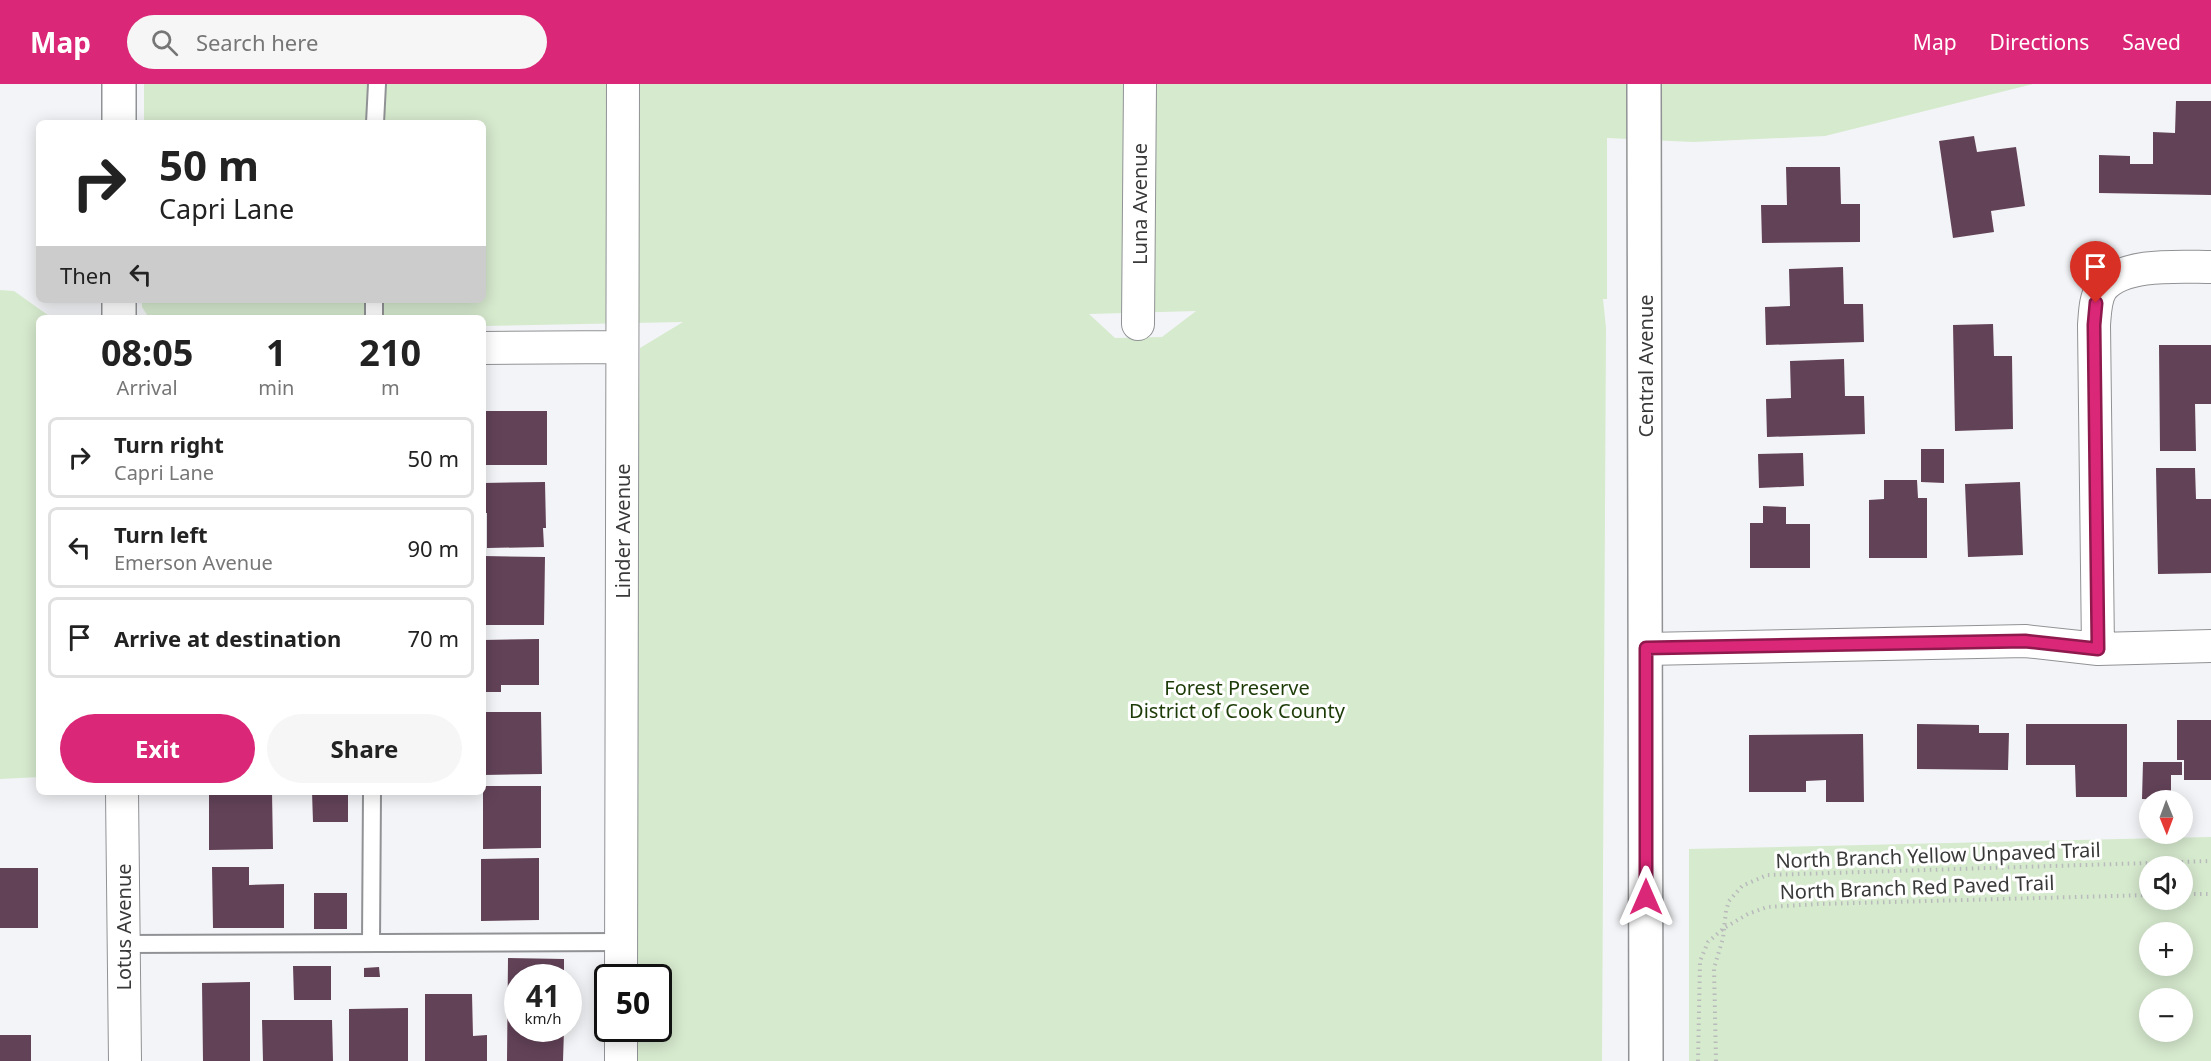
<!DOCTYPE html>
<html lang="en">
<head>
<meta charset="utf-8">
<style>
	:root { --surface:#fff; --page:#f6f6f6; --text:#222; --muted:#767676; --line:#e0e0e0; --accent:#db2777 }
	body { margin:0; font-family:"Noto Sans",sans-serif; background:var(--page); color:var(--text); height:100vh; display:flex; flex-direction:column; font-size:22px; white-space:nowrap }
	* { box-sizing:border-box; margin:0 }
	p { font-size:20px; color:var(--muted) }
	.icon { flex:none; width:33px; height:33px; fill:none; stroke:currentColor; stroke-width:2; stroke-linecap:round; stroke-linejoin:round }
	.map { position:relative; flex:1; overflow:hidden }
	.sheet { position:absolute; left:36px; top:231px; width:450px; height:480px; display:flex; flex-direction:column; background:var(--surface); border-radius:9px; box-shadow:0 3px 15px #0003 }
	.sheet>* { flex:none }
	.hud { position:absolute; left:36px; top:36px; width:450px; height:183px; border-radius:9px; box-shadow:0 3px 15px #0003; background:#fff; color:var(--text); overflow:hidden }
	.needle { width:39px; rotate:179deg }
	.controls { position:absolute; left:2139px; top:706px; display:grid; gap:12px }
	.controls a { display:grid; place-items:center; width:54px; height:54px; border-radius:50%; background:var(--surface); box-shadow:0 3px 15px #0003; font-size:30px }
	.speed { position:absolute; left:504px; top:880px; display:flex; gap:12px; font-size:30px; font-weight:700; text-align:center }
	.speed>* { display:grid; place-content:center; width:78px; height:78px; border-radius:50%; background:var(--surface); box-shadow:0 3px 15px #0003; line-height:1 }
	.speed small { font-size:15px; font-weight:400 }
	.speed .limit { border:3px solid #111; border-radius:9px; background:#fff; color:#111 }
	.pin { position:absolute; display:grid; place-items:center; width:51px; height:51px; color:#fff; margin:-62px -26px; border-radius:50% 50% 50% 0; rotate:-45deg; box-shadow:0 0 6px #0007 }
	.pin .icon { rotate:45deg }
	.me { position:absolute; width:66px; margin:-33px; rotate:0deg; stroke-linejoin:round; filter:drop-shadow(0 0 4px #0008) }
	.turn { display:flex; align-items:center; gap:21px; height:126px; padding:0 24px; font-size:27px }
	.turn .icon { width:78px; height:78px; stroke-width:2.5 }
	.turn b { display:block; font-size:42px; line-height:51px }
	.then { display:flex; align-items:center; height:57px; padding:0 24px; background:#0003; gap:12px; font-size:22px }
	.eta { display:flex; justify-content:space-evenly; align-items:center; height:102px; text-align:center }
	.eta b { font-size:36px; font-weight:700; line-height:42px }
	.button { display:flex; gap:12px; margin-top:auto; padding:12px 24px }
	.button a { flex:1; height:69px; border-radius:36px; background:var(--accent); color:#fff; font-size:24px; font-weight:700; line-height:69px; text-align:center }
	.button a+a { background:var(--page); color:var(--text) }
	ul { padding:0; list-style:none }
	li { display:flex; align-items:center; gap:18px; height:81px; margin:0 12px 9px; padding:0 12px; border:3px solid var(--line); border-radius:9px }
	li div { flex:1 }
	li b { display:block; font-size:22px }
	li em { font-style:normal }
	header { display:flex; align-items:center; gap:36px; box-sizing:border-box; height:84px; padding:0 30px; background:var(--accent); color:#fff }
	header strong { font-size:28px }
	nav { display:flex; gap:33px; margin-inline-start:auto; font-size:21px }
	.search { width:420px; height:54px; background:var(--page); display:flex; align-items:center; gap:15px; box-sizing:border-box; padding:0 21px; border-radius:33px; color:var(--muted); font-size:22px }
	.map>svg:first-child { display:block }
	.green { fill:#d6eace; fill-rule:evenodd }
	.building { fill:#624257 }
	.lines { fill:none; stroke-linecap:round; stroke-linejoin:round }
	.service-casing { stroke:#919295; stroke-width:20 }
	.minor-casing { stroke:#919295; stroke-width:34 }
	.tertiary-casing { stroke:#919295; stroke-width:36 }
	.secondary-casing { stroke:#919295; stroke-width:36 }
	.path { stroke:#b9babc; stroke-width:4; stroke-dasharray:1.5 4.5; stroke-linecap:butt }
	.service { stroke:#fff; stroke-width:16 }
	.minor { stroke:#fff; stroke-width:32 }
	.tertiary { stroke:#fff; stroke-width:33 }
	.secondary { stroke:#fff; stroke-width:33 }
	.route-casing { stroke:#8e194d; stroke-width:15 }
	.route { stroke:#db2777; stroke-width:10 }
	.labels { text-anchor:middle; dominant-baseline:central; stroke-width:6; stroke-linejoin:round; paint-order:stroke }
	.street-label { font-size:20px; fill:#39393a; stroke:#fff }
	.park-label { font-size:20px; fill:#1c3b07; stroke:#fff }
</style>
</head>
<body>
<header>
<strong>Map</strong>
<div class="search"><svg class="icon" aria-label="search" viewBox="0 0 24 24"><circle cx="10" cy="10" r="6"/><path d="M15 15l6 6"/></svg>Search here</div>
<nav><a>Map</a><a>Directions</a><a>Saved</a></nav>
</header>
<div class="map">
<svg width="2211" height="977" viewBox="0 0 2211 977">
	<rect width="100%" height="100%" fill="#f3f4f7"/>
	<path class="green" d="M144 0H2033L1825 52 1693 58 1607 54V215H1603L1606 244 1602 977H631V945H658V894H632L640 264 683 238 483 242V234H149L142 223V216H483V39H144ZM1196 227 1162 253 1115 254 1089 230Z
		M0 206 14 207 52 234H39V693L0 695Z
		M2211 753V977H1689V765ZM2150 783H2182V816H2150ZM2150 849H2182V882H2150ZM2150 915H2182V948H2150Z"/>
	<path class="building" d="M2176 17H2211V111L2099 109V71L2130 72V80H2153V48L2175 49Z
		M1974 52 1977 68 2016 63 2025 122 1991 127 1994 148 1953 154 1939 57Z
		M1786 83H1840L1841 120H1860V158L1762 159 1761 121H1787Z
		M1843 183 1844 220H1863L1864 258 1766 261 1765 223 1790 222 1789 185Z
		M1993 240 1994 272H2012L2013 345 1955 347 1953 241Z
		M2159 261H2211V320H2195L2196 367H2160Z
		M1844 275 1845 312H1864L1865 350 1767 353 1766 315 1791 314 1790 277Z
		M483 327H547V381H483Z
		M1921 365H1944V399L1921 398Z
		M1803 369 1804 402 1759 404 1758 370Z
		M2156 384H2195L2196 415H2211V489L2158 490Z
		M1884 396H1917L1918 414H1927V474H1869V416L1884 415Z
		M545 398 546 444H543L544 463 487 464V429H483V399Z
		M2020 398 2023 471 1968 473 1965 400Z
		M1763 422 1786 423V440H1810V484H1750V439H1763Z
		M483 472 545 473 544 541H483Z
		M539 555V601H501V608H483V556Z
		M483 628H541L542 690 483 691Z
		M2177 636H2211V696H2184V676H2177Z
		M1917 640 1979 641V649H2009L2008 686 1917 685Z
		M2026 640H2127V713H2076L2075 681H2026Z
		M1863 650 1864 718H1826V696L1806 697V708H1749V651Z
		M2143 678H2182V691H2171V716L2142 715Z
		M483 702H541V764L483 765Z
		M209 708H272L273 765 209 766Z
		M312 708H348V738H313Z
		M539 774V836L481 837V775Z
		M212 783H249V801L284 800V844H213Z
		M0 784H38V844H0Z
		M314 809H347V845H314Z
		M508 874 564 875V894H518V945H564L563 977H507Z
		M293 882H331V916H294Z
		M379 883 380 893H364V884Z
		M250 898V977H203L202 899Z
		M425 910H472L473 952 487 951V977H425Z
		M408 924V977H349V925Z
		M262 936H332L333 977H263Z
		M0 951H31V977H0Z"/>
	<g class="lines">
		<g class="service-casing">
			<path id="service" d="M375 39 377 0
				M374 216V234
				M371 858 372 708
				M124 860 621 858"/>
		</g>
		<g class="minor-casing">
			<path id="minor" d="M1138 240 1140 0
				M483 264 622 263
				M1646 565 2025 557 2098 565 2211 562
				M2098 565 2094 241C2095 229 2095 214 2102 204 2123 178 2181 183 2211 183
				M122 708 125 977
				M621 894 623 0
				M621 977V945"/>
		</g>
		<g class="tertiary-casing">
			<path id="tertiary" d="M119 0V39
				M119 216V234"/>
		</g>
		<g class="secondary-casing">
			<path id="secondary" d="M1644 0 1646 977"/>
		</g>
		<path class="path" d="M2182 810H2211
			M1698 977 1700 877 1708 858 1724 844 1748 830 1767 823 1818 820 2150 811
			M1716 977 1714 884 1723 854 1726 827 1729 817 1742 802 1767 791 2211 777"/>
		<use href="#service" class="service"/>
		<use href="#minor" class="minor"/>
		<use href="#tertiary" class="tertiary"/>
		<use href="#secondary" class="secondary"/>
	</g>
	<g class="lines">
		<g class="route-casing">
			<path id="route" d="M1646 813V564L2025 557 2098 565 2094 241 2096 219"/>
		</g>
		<use href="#route" class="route"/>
	</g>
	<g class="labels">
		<g class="street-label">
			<text transform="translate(1139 120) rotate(-90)">Luna Avenue</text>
			<text transform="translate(1645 282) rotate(-90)">Central Avenue</text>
			<text transform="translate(622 447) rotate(-90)">Linder Avenue</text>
			<text transform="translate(1938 771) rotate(-2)">North Branch Yellow Unpaved Trail</text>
			<text transform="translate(1917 803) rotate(-2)">North Branch Red Paved Trail</text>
			<text transform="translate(123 843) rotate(-90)">Lotus Avenue</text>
		</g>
		<g class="park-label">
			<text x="1237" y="603">Forest Preserve<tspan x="1237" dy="23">District of Cook County</tspan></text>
		</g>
	</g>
</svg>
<div class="controls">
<a><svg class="needle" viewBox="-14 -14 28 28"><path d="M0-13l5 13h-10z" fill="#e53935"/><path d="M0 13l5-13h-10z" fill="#767676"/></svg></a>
<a><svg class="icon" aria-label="sound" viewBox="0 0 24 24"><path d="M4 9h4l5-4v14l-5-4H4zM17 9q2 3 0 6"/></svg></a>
<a>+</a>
<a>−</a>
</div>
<div class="speed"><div>41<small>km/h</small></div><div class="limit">50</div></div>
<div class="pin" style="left:2096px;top:219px;background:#d93025"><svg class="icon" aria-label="arrive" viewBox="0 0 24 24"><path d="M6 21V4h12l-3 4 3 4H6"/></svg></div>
<svg class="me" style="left:1646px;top:813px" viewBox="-20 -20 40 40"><path d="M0-17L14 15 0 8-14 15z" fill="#db2777" stroke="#fff" stroke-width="4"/></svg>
<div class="hud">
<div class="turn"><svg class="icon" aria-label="right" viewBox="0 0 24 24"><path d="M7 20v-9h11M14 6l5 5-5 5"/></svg><div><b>50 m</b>Capri Lane</div></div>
<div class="then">Then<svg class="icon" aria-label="left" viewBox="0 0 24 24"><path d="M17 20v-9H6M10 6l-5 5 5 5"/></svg></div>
</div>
<section class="sheet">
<div class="eta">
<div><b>08:05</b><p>Arrival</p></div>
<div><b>1</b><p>min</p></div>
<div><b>210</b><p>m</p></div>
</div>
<ul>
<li><svg class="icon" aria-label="right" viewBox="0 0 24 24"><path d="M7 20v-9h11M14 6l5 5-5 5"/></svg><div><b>Turn right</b><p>Capri Lane</p></div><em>50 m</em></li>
<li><svg class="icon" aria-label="left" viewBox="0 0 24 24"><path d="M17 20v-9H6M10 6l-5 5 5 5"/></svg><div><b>Turn left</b><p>Emerson Avenue</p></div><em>90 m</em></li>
<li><svg class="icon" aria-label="arrive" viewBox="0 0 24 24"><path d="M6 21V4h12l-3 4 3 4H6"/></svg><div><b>Arrive at destination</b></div><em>70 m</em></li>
</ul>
<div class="button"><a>Exit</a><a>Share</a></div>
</section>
</div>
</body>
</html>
